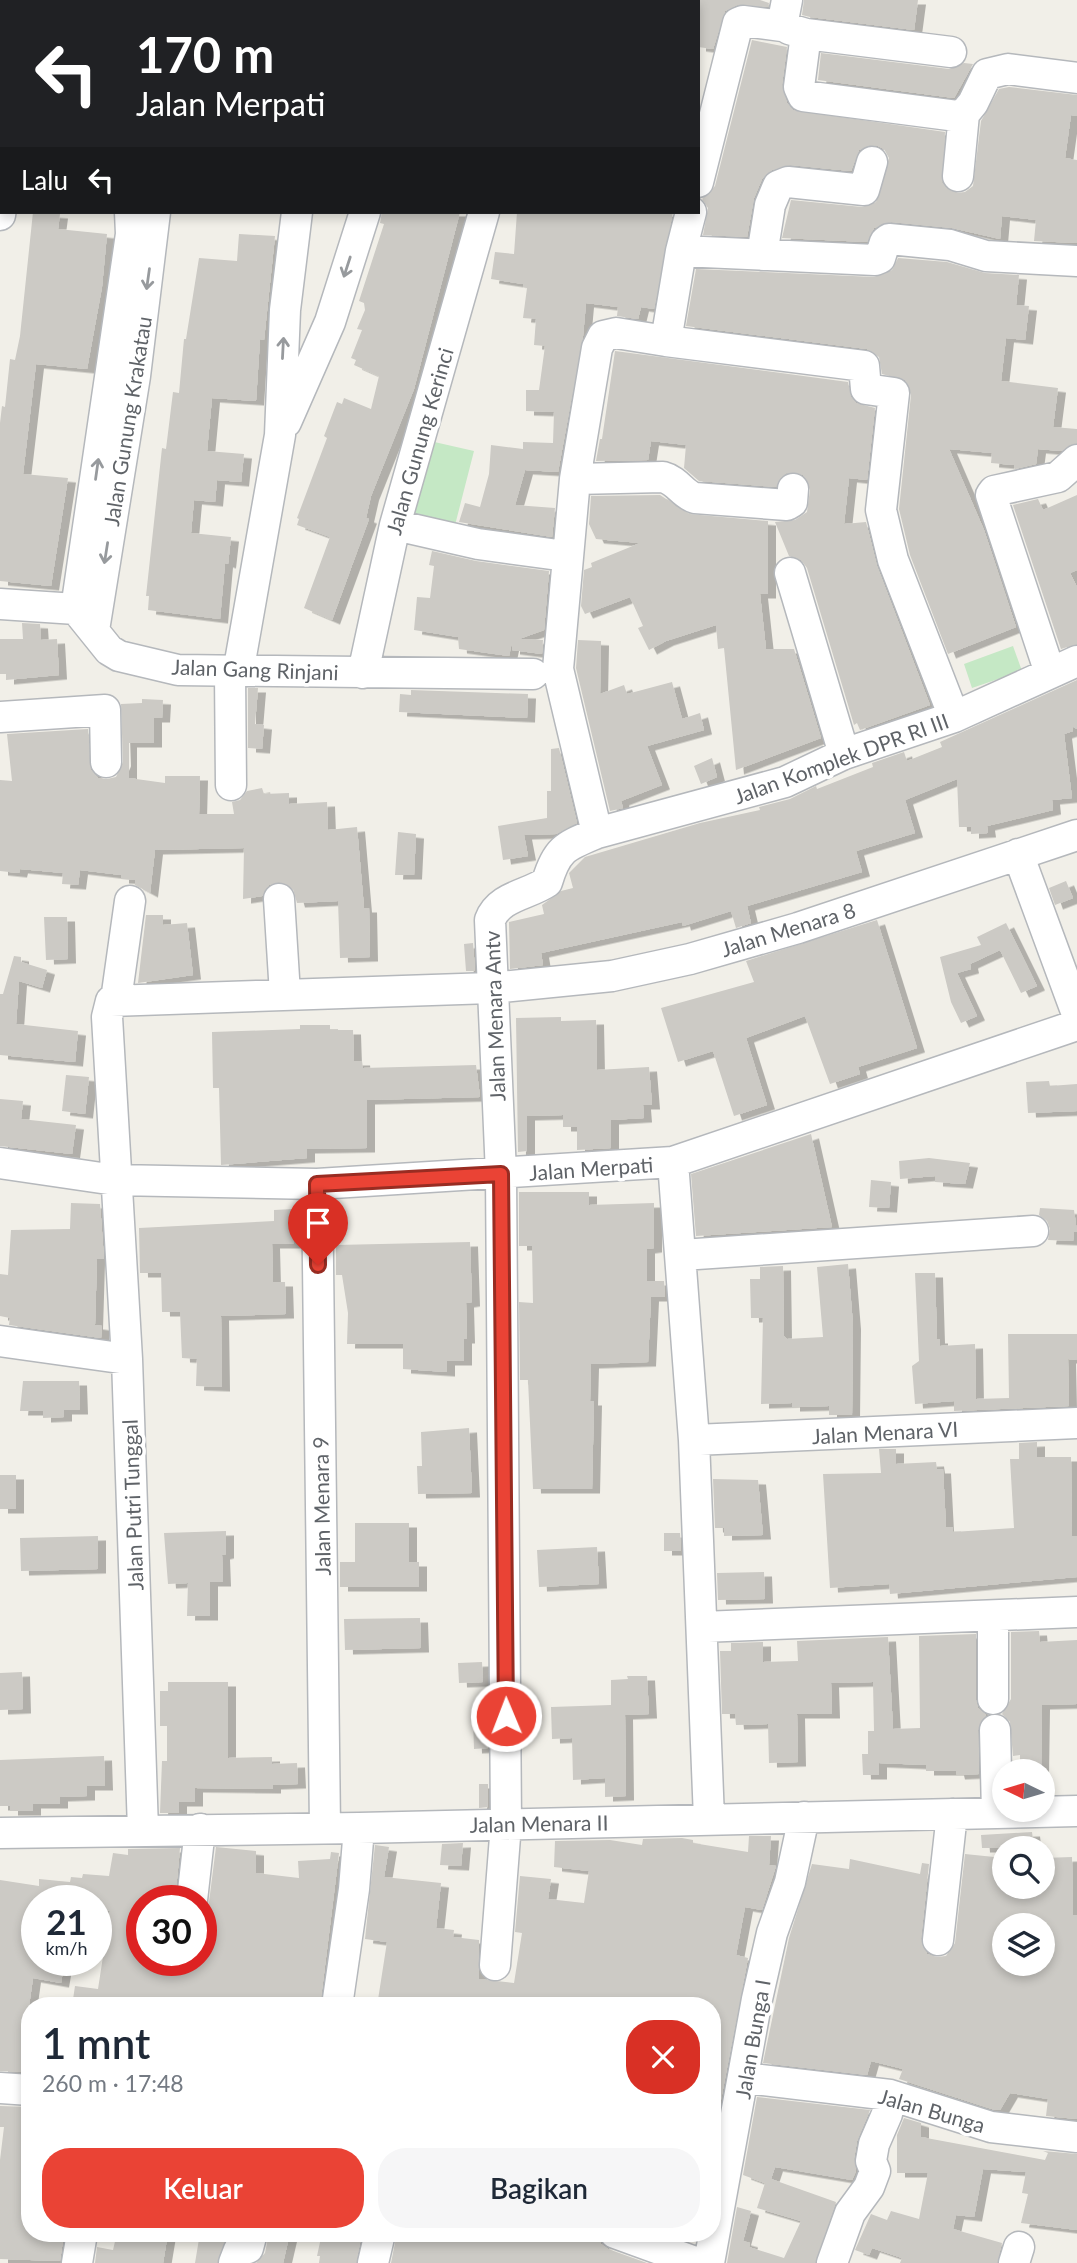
<!DOCTYPE html>
<html lang="id">
<head>
<meta charset="utf-8">
<style>
	:root { --surface:#fff; --page:#f6f6f7; --text:#1f2937; --muted:#747a83; --accent:#ea4335 }
	body { margin:0; font-family:Lato,sans-serif; background:var(--page); color:var(--text); height:100vh; display:flex; flex-direction:column; font-size:26px; white-space:nowrap }
	* { box-sizing:border-box; margin:0 }
	p { font-size:23px; color:var(--muted) }
	.icon { flex:none; width:38px; height:38px; fill:none; stroke:currentColor; stroke-width:2; stroke-linecap:round; stroke-linejoin:round }
	.map { position:relative; flex:1; overflow:hidden }
	.drawer { position:absolute; left:21px; top:1997px; width:700px; height:245px; display:flex; flex-direction:column; background:var(--surface); border-radius:28px; box-shadow:0 4px 10px #0003 }
	.drawer>* { flex:none }
	.hud { position:absolute; left:0px; top:0px; width:700px; height:214px; box-shadow:0 4px 10px #0003; background:#202124; color:#fff; overflow:hidden }
	.needle { width:46px; rotate:275deg }
	.controls { position:absolute; left:992px; top:1759px; display:grid; gap:14px }
	.controls a { display:grid; place-items:center; width:63px; height:63px; border-radius:50%; background:var(--surface); box-shadow:0 4px 10px #0003; font-size:35px }
	.speed { position:absolute; left:21px; top:1885px; display:flex; gap:14px; font-size:35px; font-weight:700; text-align:center }
	.speed>* { display:grid; place-content:center; width:91px; height:91px; border-radius:50%; background:var(--surface); box-shadow:0 4px 10px #0003; line-height:1 }
	.speed small { font-size:18px; font-weight:400 }
	.speed .limit { border:10px solid #d22; background:#fff; color:#111 }
	.pin { position:absolute; display:grid; place-items:center; width:60px; height:60px; color:#fff; margin:-72px -30px; border-radius:50% 50% 50% 0; rotate:-45deg; box-shadow:0 0 7px #0007 }
	.pin .icon { rotate:45deg }
	.me { position:absolute; width:77px; margin:-38px; rotate:359deg; stroke-linejoin:round; filter:drop-shadow(0 0 5px #0008) }
	.turn { display:flex; align-items:center; gap:24px; height:147px; padding:0 21px; font-size:32px }
	.turn .icon { width:91px; height:91px; stroke-width:2.5 }
	.turn b { display:block; font-size:49px; line-height:60px }
	.then { display:flex; align-items:center; height:66px; padding:0 21px; background:#0003; gap:14px; font-size:26px }
	.round { display:grid; place-items:center; flex:none; width:74px; height:74px; border-radius:28px; background:var(--page) }
	.overview { display:flex; align-items:center; justify-content:space-between; height:119px; padding:0 21px }
	h1 { font-size:42px; font-weight:600; line-height:52px }
	.action { display:flex; gap:14px; margin-top:auto; padding:14px 21px }
	.action a { flex:1; height:80px; border-radius:28px; background:var(--accent); color:#fff; font-size:28px; font-weight:600; line-height:80px; text-align:center }
	.action a+a { background:var(--page); color:var(--text) }
	.map>svg:first-child { display:block }
	.green { fill:#c5e8c5 }
	.building { fill:#cccac5; fill-rule:evenodd; filter:url(#shadow) }
	.lines { fill:none; stroke-linecap:round; stroke-linejoin:round }
	.minor-casing { stroke:#b5b8bc; stroke-width:33 }
	.minor { stroke:#fff; stroke-width:30 }
	.oneway { stroke:#979a9d }
	.route-casing { stroke:#982c22; stroke-width:18 }
	.route { stroke:#ea4335; stroke-width:12 }
	.labels { text-anchor:middle; dominant-baseline:central; stroke-width:7; stroke-linejoin:round; paint-order:stroke }
	.street-label { font-size:21px; fill:#5f6368; stroke:#fff }
</style>
</head>
<body>
<div class="map">
<svg width="1077" height="2263" viewBox="0 0 1077 2263">
	<defs>
		<filter id="shadow"><feDropShadow dx="8" dy="4.5" stdDeviation="0" flood-color="#0004"/></filter>
	</defs>
	<rect width="100%" height="100%" fill="#f1efe8"/>
	<path class="green" d="M430 441 474 451 453 533 410 522Z
		M1013 646 1022 671 972 688 964 664Z"/>
	<path class="building" d="M698 0H760L769 3 768 7 737 5 725 11 713 49 698 47Z
		M804 0H918L914 30 810 17 802 15Z
		M752 40 787 47 782 85 787 103 793 110 945 132 942 183 956 193 965 192 973 186 981 121 999 89 1009 87 1077 95V116L1071 115 1065 158 1077 160V243L1034 241 1036 220 1002 216 1000 239 952 228 891 222 874 228 867 242 782 238 791 200 862 207 876 202 889 158 884 149 876 145 859 150 851 171 790 165 772 170 762 179 754 198 747 237 703 235 708 208 702 199 715 186Z
		M821 53 949 69 964 63 973 64 954 98 818 80Z
		M33 212 60 214 58 229 107 234 102 287 87 369 36 364 23 474 68 478 51 586 0 581V423L2 406 5 407 10 359 15 360 20 336Z
		M382 212H460L414 389 371 496 366 518 369 519 332 620 304 608 330 537 297 525 299 519 297 518 327 438 324 436 337 402 342 404 344 398 371 409 379 376 354 365 356 360 351 358 362 330 357 329 365 310 364 303 359 301 384 224 380 223Z
		M517 212H673L654 309 641 307 638 319 617 316 618 307 586 303 583 336 558 472 525 470 515 505 555 508 552 537 459 522 465 503 480 507 489 474 491 445 523 449V442L553 443 554 412 526 411V390H539L545 346 534 345 536 319 523 318 527 288 523 287V284L491 279 495 252 514 254Z
		M239 234 275 236 264 340 260 339 256 401 212 398 207 451 244 454 241 482 217 480 215 502 194 500 191 533 231 537 228 564 225 563 220 619 148 610 149 596H146L162 448 166 449 173 392 179 393 184 339H186L199 258 237 261Z
		M898 258 947 262 985 273 1019 275 1016 305 1029 306 1025 340 1006 338 1001 381 1058 388 1053 427 1077 429V443L1061 451 1038 449 1036 464 1015 469 1014 465 991 463 992 453 949 449 984 530 1016 627 948 654 910 555 899 509 911 395 905 380 882 374 879 357 867 349 686 326 696 269 874 277 892 270Z
		M615 351 848 382 851 397 856 403 875 408 867 480 849 478 844 524 866 522 877 566 930 705 860 730 857 723 854 725 807 568 801 560 789 556 775 522 795 520 807 512 810 490 803 475 786 473 776 487 699 481 684 468 686 445 651 441 648 460 596 461 600 439H602Z
		M660 495 689 514 768 521V594H760L766 649H794L821 738 736 770 724 648 718 649 716 625 666 641 649 650 638 628 643 626 630 597 585 614 581 606 584 570 592 567 591 563 640 543 596 539 589 524 591 496Z
		M1077 495V570L1070 573 1077 587V644L1061 649 1013 505 1038 499 1043 510Z
		M432 551 476 561 549 571 544 630 519 639 543 640 542 654 512 650V642L509 656 459 649 458 637 414 630 417 597 430 598 434 566 429 565Z
		M22 623 40 624 41 640 57 639 59 675 6 680V674H0V639H23Z
		M578 640 601 641 600 694 624 685 627 694 672 682 682 719 700 713 704 730 647 746 662 785 621 801 623 808 610 811 576 668Z
		M1077 680V729L1072 726 1073 731 1064 734 1072 798 1052 800 1053 810 987 826 988 833 971 834V827H959L957 779 905 800 915 833 856 851 862 872 747 906 751 923 736 928 731 911 683 926 682 922 541 953 543 965 510 969 509 922 544 914 542 905 561 891 573 888 569 873 585 857 700 823 760 810 759 807 790 799 816 786 817 789 873 767 872 763 904 752 907 761 942 747 940 742Z
		M248 688H258L255 724 264 725 262 749 248 748Z
		M411 690 528 694 527 718 399 712 400 694 411 695Z
		M142 699 163 700 162 718H154V743H129V778L165 783V776H200L199 814H234L232 802 240 800 247 791 262 788 264 794 289 793V804L327 802 328 830 357 827 364 908H369L370 957 340 958 338 901 297 903 293 889 279 882 269 885 262 896 243 899 244 848 155 850 150 893 135 885V880L121 879V875L80 870 78 885 62 884 63 873 20 869 19 873 0 871V780L12 781 7 734 88 729 91 770 98 778 107 779 116 777 123 762 121 704 142 703Z
		M559 748 577 823 556 834 524 835 528 856 503 860 498 826 547 818V791H551V749Z
		M712 758 717 777 701 784 694 766Z
		M398 832 416 834 414 875H395Z
		M1066 881 1073 898 1055 905 1049 888Z
		M146 915H163V925L187 923 193 975 138 983Z
		M44 917H67L68 959 46 960Z
		M877 920 917 1048 858 1067 860 1074 830 1084 805 1016 746 1038 767 1105 734 1116 713 1051 678 1062 661 1008 754 982 746 961Z
		M1006 923 1037 986 1021 993 1000 950 970 964 971 969 957 973 977 1016 961 1023 951 1002 940 957 981 945 977 937Z
		M473 943 475 971H466L464 944Z
		M14 956 21 957V962L47 970 42 988 19 981 16 1024 78 1031 75 1062 0 1055V994H3Z
		M561 1017V1021L596 1020 597 1070 649 1067 652 1105H643L644 1118 611 1120V1148L577 1150V1127H563V1115L527 1116V1151L518 1152 516 1018Z
		M300 1025H330V1030H353L354 1061H362L363 1068 476 1065 480 1097 367 1100V1148L307 1149V1158L221 1165 219 1088H213L212 1032 300 1029Z
		M66 1075 89 1077 85 1114 62 1111Z
		M1049 1081 1050 1086 1077 1084V1111L1028 1113 1026 1082Z
		M0 1099 23 1101 21 1119 76 1125 72 1154 0 1146Z
		M811 1134 832 1227 696 1236 691 1174Z
		M929 1158 970 1163 965 1184 935 1182V1176L900 1179 899 1161Z
		M871 1180 891 1182 889 1208 869 1207Z
		M519 1192H589V1205L654 1203V1248L647 1249V1281H664L665 1297H651L648 1362 591 1364 590 1401H594L592 1489H533L528 1380H520L519 1302 533 1303 532 1246H519Z
		M71 1203 100 1204 104 1259H97L95 1325 102 1326 101 1338 9 1325 10 1318 0 1316V1274L8 1275 11 1230 70 1229Z
		M1040 1208 1074 1210 1077 1232H1074L1073 1241 1048 1240 1050 1229 1047 1221 1039 1215Z
		M293 1209 294 1244H272L273 1282H285L286 1314 221 1316 222 1387 196 1386 197 1359 182 1358 180 1312H162L161 1273H140L139 1228 274 1221V1210Z
		M470 1242 472 1302 466 1303 467 1339H464V1361H447V1372L403 1369V1344H347L348 1313 342 1275H336V1245Z
		M848 1264 853 1325 852 1415H829V1406L792 1407V1403L761 1404 763 1318H751L750 1279H760V1267L783 1266 784 1336 787 1339 823 1337 817 1267Z
		M915 1273H935L937 1339H940V1346L975 1344 976 1399 1009 1398 1008 1334H1077V1360L1068 1359 1069 1406 954 1411V1401L915 1404 912 1366 919 1361Z
		M23 1381H79L80 1410H64V1417L43 1418V1411H20Z
		M469 1428 472 1493 418 1494 417 1466H422L421 1432Z
		M1037 1442V1457H1071L1072 1536H1077V1577L890 1594 889 1584 830 1588 823 1474 881 1473 879 1449H896V1464L936 1462 937 1469H943L946 1527H953V1532L1014 1528 1010 1459H1019V1443Z
		M0 1475H16V1509H0Z
		M713 1479 758 1480 763 1535 724 1536V1528H715Z
		M355 1523H409V1562H419V1587H340V1562H355Z
		M226 1531V1554L222 1555 223 1582H210V1616H187L188 1583 168 1584 164 1533Z
		M664 1533H680L681 1551H664Z
		M98 1536V1569L21 1571 20 1538Z
		M597 1547 599 1584 539 1587 537 1550Z
		M764 1572 765 1599 718 1600 717 1573Z
		M420 1618 421 1648 345 1650 344 1619Z
		M1039 1631 1040 1642 1077 1640V1704L1042 1705 1041 1771H1020V1755L1013 1756 1010 1722 1002 1714 1011 1699V1632Z
		M976 1634V1700L978 1708 986 1715 978 1730 979 1774 957 1775 956 1771H926V1765L879 1763V1775H863L862 1754H868V1731H874L873 1682 831 1683 832 1714H797L798 1762 769 1763 768 1724 736 1725 735 1714H722L720 1651H731V1643L763 1642V1662L798 1661 797 1641 888 1637 893 1729 920 1728 919 1636Z
		M482 1662 483 1682 459 1683 458 1663Z
		M22 1672 23 1709 0 1710V1673Z
		M627 1676H647L649 1714 625 1715 626 1796 605 1797V1778L573 1780 572 1738 552 1739 551 1707 611 1705V1680L628 1679Z
		M168 1682H228V1758L272 1757V1764L297 1763 298 1784 273 1785V1789L195 1788V1802H179V1813H160L162 1761H167V1726H160V1691H168Z
		M488 1719V1748L474 1749 473 1720Z
		M104 1756 105 1786H87V1796L60 1797V1804H33V1811H10V1806H0V1760Z
		M479 1784H488V1807L479 1808Z
		M1032 1832 1034 1848H982L981 1835Z
		M749 1836H771L769 1865 776 1866 762 1910 745 1907 736 1955 748 1958 712 2147V2006H377L387 1942 365 1939 375 1845 389 1847 384 1877 441 1883 436 1928 454 1930 453 1937 479 1940V1979L514 1983 522 1933 515 1932 520 1876 551 1879 548 1899 584 1903 589 1871 554 1867 555 1841 610 1840 642 1845 643 1839 682 1838 693 1840V1843L748 1852Z
		M463 1843 461 1866 440 1865 442 1844Z
		M216 1847 256 1851V1873L299 1878 298 1861 330 1859 331 1852 339 1853 320 2006H240L193 1999 192 2006H72L75 1986 98 1989 110 1911 96 1910V1900H37V1944L33 1960H65L61 1983 33 1978 30 1999V2072L0 2071V1880L39 1886V1879L70 1882 71 1877 82 1878 83 1874 109 1876 113 1853 128 1855V1849L180 1848 175 1900H142V1960H201L204 1923 201 1920 209 1902Z
		M965 1854 1004 1858V1886H1043V1858L1072 1857 1073 1915H1077V2119L1046 2116 1048 2099 1010 2093 1000 2110H995L899 2079 903 2069 871 2061 867 2075 763 2063 789 1938 812 1864 849 1869 850 1859 920 1874 922 1863 929 1864 921 1939 927 1954 937 1957 946 1956 955 1943ZM1004 1925H1043V1964H1004Z
		M757 2097 870 2110 857 2141 854 2159 856 2171 852 2180 775 2167 771 2179 836 2202 815 2263H727L737 2207 751 2211 743 2241 750 2243 749 2247 784 2258 801 2221 757 2208 765 2183 743 2175Z
		M0 2106 30 2107V2233H64L60 2261 0 2259V2160L4 2127H0Z
		M904 2118 921 2123V2137L1045 2160 1048 2153 1043 2151 1077 2154V2230L1021 2223 1028 2194 1022 2193 1026 2172 983 2169 974 2217 956 2215 953 2229 1002 2243 997 2263H900L902 2258 872 2248 869 2255 855 2250 871 2214 887 2220 891 2211 919 2219 928 2173H897V2135Z
		M117 2233H168L163 2263H95L97 2247 113 2250Z
		M200 2233 227 2237 217 2263H195Z
		M269 2233H290L283 2263H256L265 2253Z
		M322 2233H362L356 2263H319L320 2256H317Z
		M397 2233H598L601 2244 608 2249 647 2263H391Z"/>
	<g class="lines">
		<g class="minor-casing">
			<path id="minor" d="M75 2V0
				M477 2V0
				M617 2V0
				M673 2V0
				M789 29 806 34 951 52
				M806 34 799 87 803 96 957 116 964 114
				M0 102H2
				M0 143H2
				M958 176 964 114 973 103 987 74 1008 69 1077 78
				M698 182 738 23 743 21 782 26 787 0
				M0 215 2 202
				M681 251 875 260 880 258 885 242 889 239 950 245 986 256 1077 261
				M762 255 770 205 778 186 788 182 864 190 872 162
				M666 341 864 366 866 389 894 393 881 510 893 560 954 717
				M286 422 330 322 365 212
				M575 479 663 477C678 481 682 494 695 498L787 505 792 502 793 489
				M395 525 478 544 551 554
				M790 573 844 754
				M0 604 76 609 109 650 119 656 178 670 533 674
				M76 609 131 234 130 212
				M94 630 135 376 155 212
				M230 673 231 785
				M238 673 280 435 285 310 297 212
				M363 673 395 525 484 212
				M1050 673 991 495 994 491 1058 477 1077 460
				M0 717 105 710 106 762
				M597 833 558 669 575 479 597 348 603 336 616 333 666 341 681 251 691 212
				M1018 854 1077 1014
				M279 899 285 994
				M116 1000 130 901
				M673 1162 694 1440 709 1819
				M0 1163 115 1180 317 1184 673 1162 1077 1025
				M317 1184 325 1827
				M682 1255 1033 1231
				M0 1341 127 1359
				M694 1440 1077 1423
				M993 1616V1699
				M702 1627 1077 1612
				M995 1730 997 1813
				M143 1830 127 1359 107 1017 111 1001 491 988 612 976 690 959 798 928 1077 835
				M0 1833 359 1828 1077 1811
				M192 1900 200 1829
				M938 1940 952 1814
				M495 1965 506 1824 501 1174 490 920C499 896 528 895 547 882 557 848 566 846 597 833L785 782 844 754 954 717 1077 661
				M337 2006 354 1889 359 1828
				M745 2078 890 2095 991 2127 1077 2137
				M0 2088 30 2090
				M615 2233 698 2263
				M77 2263 82 2233
				M234 2263 239 2250 248 2248 252 2233
				M373 2263 380 2233
				M709 2263 757 1999 772 1933 790 1882 804 1817
				M832 2263 850 2213 869 2187 875 2171 871 2161 874 2144 887 2114 890 2095
				M1014 2263 1019 2247"/>
		</g>
		<use href="#minor" class="minor"/>
	</g>
	<defs><path id="oneway-shaft" d="M-6 0H5M1.5-3L5.5 0L1.5 3" fill="none" stroke-width="1.6" stroke-linecap="round" stroke-linejoin="round" transform="scale(1.75)"/></defs>
	<g class="oneway">
		<use href="#oneway-shaft" transform="translate(347 267) rotate(108)"/>
		<use href="#oneway-shaft" transform="translate(148 279) rotate(98)"/>
		<use href="#oneway-shaft" transform="translate(283 348) rotate(-87)"/>
		<use href="#oneway-shaft" transform="translate(97 469) rotate(-82)"/>
		<use href="#oneway-shaft" transform="translate(106 553) rotate(99)"/>
	</g>
	<g class="lines">
		<g class="route-casing">
			<path id="route" d="M318 1265 317 1184 501 1174 506 1716"/>
		</g>
		<use href="#route" class="route"/>
	</g>
	<g class="labels">
		<g class="street-label">
			<text transform="translate(127 421) rotate(-81)">Jalan Gunung Krakatau</text>
			<text transform="translate(419 441) rotate(-74)">Jalan Gunung Kerinci</text>
			<text transform="translate(255 669) rotate(2)">Jalan Gang Rinjani</text>
			<text transform="translate(841 758) rotate(-20)">Jalan Komplek DPR RI III</text>
			<text transform="translate(788 929) rotate(-17)">Jalan Menara 8</text>
			<text transform="translate(494 1016) rotate(-92)">Jalan Menara Antv</text>
			<text transform="translate(591 1168) rotate(-4)">Jalan Merpati</text>
			<text transform="translate(885 1432) rotate(-3)">Jalan Menara VI</text>
			<text transform="translate(132 1505) rotate(-92)">Jalan Putri Tunggal</text>
			<text transform="translate(321 1506) rotate(-91)">Jalan Menara 9</text>
			<text transform="translate(539 1823) rotate(-1)">Jalan Menara II</text>
			<text transform="translate(752 2039) rotate(-80)">Jalan Bunga I</text>
			<text transform="translate(932 2110) rotate(16)">Jalan Bunga</text>
		</g>
	</g>
</svg>
<div class="controls">
<a><svg class="needle" viewBox="-14 -14 28 28"><path d="M0-13l5 13h-10z" fill="#e53935"/><path d="M0 13l5-13h-10z" fill="#747a83"/></svg></a>
<a><svg class="icon" aria-label="search" viewBox="0 0 24 24"><circle cx="10" cy="10" r="6"/><path d="M15 15l6 6"/></svg></a>
<a><svg class="icon" aria-label="layers" viewBox="0 0 24 24"><path d="M12 4l9 5-9 5-9-5zM3 14l9 5 9-5"/></svg></a>
</div>
<div class="speed"><div>21<small>km/h</small></div><div class="limit">30</div></div>
<div class="pin" style="left:318px;top:1265px;background:#d93025"><svg class="icon" aria-label="arrive" viewBox="0 0 24 24"><path d="M6 21V4h12l-3 4 3 4H6"/></svg></div>
<svg class="me" style="left:506px;top:1716px" viewBox="-20 -20 40 40"><circle r="17" fill="#ea4335" stroke="#fff" stroke-width="3"/><path d="M0-11L8 9 0 5-8 9z" fill="#fff"/></svg>
<div class="hud">
<div class="turn"><svg class="icon" aria-label="left" viewBox="0 0 24 24"><path d="M17 20v-9H6M10 6l-5 5 5 5"/></svg><div><b>170 m</b>Jalan Merpati</div></div>
<div class="then">Lalu<svg class="icon" aria-label="left" viewBox="0 0 24 24"><path d="M17 20v-9H6M10 6l-5 5 5 5"/></svg></div>
</div>
<section class="drawer">
<div class="overview"><div><h1>1 mnt</h1><p>260 m · 17:48</p></div><a class="round" style="background:#d93025;color:#fff"><svg class="icon" aria-label="close" viewBox="0 0 24 24"><path d="M6 6l12 12M18 6L6 18"/></svg></a></div>
<div class="action"><a>Keluar</a><a>Bagikan</a></div>
</section>
</div>
</body>
</html>
